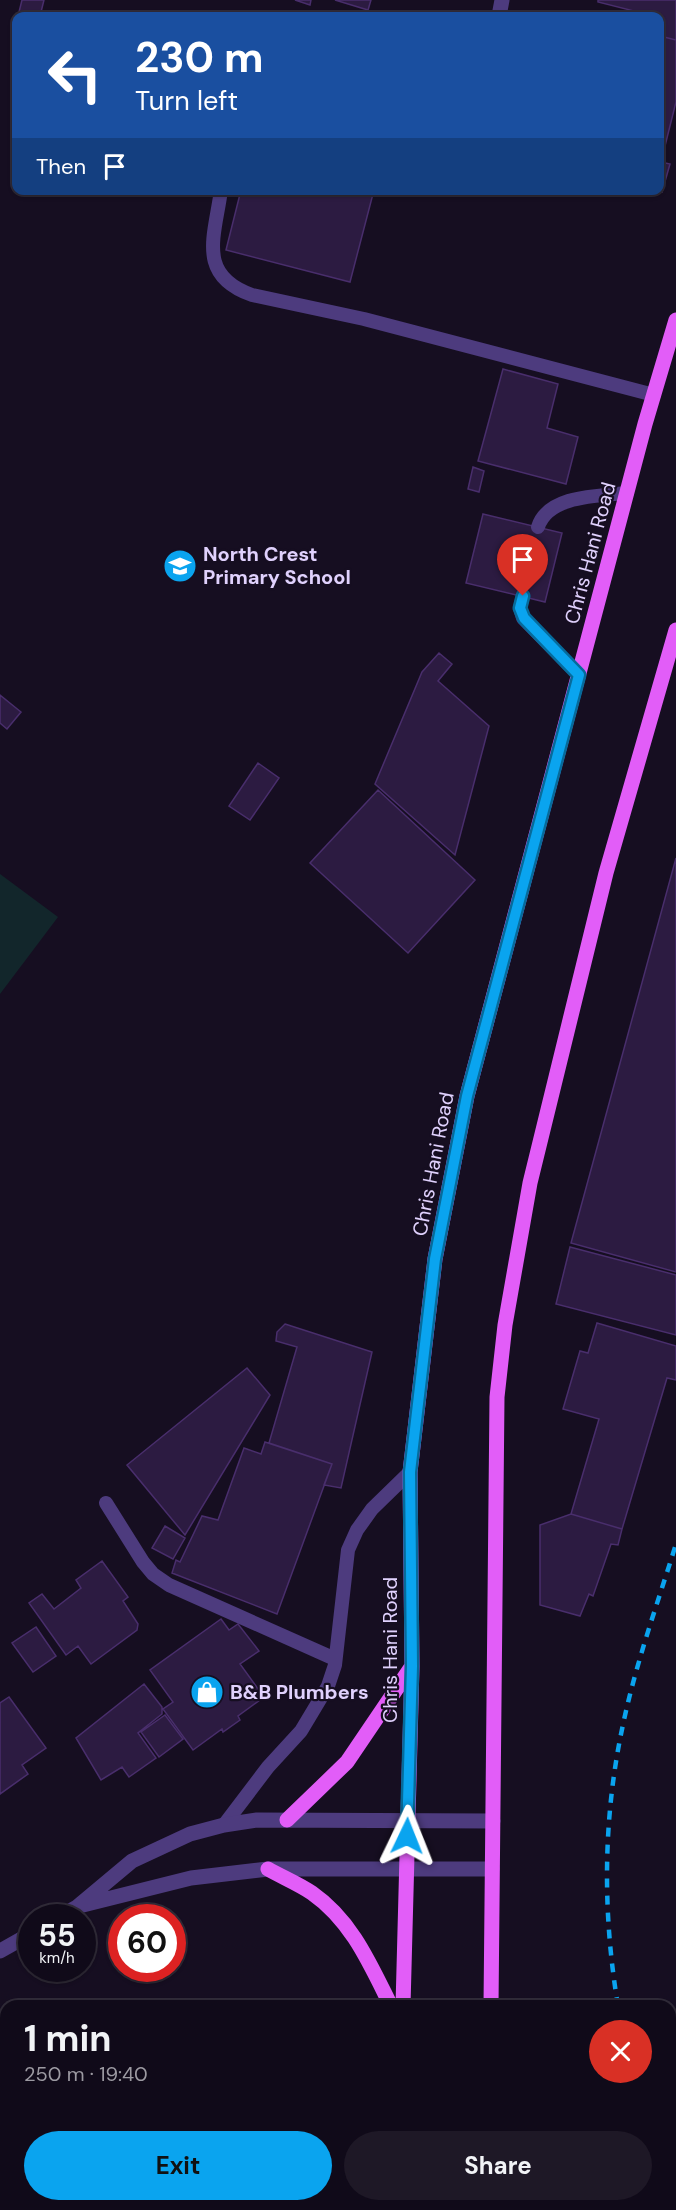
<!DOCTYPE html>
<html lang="en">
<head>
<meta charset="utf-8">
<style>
	:root { --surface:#100a19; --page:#1e1826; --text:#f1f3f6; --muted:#9c9aa2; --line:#302b38; --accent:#0aa4ef }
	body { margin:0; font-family:"DM Sans",sans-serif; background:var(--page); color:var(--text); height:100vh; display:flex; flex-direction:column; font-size:22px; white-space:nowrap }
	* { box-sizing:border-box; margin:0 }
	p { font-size:20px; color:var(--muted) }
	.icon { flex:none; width:33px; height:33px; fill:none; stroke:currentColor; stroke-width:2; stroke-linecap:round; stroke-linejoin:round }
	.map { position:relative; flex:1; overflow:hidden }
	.sheet { position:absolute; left:0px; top:2000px; width:676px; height:212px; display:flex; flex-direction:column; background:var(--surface); border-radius:18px 18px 0 0; box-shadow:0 2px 4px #0004,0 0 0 2px var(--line) }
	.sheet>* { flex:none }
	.guide { position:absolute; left:12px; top:12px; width:652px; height:183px; border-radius:12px; box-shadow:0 2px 4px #0004,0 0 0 2px var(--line); background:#1a4fa0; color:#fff; overflow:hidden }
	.speed { position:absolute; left:18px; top:1904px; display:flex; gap:12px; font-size:30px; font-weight:700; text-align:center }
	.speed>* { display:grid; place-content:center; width:78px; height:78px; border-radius:50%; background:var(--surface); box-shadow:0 2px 4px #0004,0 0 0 2px var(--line); line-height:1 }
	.speed small { font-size:15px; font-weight:400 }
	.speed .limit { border:9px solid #d22; background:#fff; color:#111 }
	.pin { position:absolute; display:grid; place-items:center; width:51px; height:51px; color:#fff; margin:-62px -26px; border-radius:50% 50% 50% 0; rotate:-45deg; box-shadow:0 0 6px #0007 }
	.pin .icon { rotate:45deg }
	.me { position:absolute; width:66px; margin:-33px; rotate:2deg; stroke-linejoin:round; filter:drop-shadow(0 0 4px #0008) }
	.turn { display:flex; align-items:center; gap:21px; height:126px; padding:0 24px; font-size:27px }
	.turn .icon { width:78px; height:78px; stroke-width:2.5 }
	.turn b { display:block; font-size:42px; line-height:51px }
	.then { display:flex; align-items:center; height:57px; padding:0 24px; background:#0003; gap:12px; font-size:22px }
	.round { display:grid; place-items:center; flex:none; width:63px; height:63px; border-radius:32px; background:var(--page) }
	.summary { display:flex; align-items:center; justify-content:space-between; height:102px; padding:0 24px }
	h1 { font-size:36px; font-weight:700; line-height:45px }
	.cta { display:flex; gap:12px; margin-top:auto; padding:12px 24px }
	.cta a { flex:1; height:69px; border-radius:36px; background:var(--accent); color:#111; font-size:24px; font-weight:700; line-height:69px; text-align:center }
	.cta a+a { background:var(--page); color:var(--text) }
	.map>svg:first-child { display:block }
	.green { fill:#12262b }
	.building { fill:#2c1b41; stroke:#492e6c; stroke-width:1.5 }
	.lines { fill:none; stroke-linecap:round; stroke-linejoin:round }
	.service { stroke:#4d3b7e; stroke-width:14 }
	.minor { stroke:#4d3b7e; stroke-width:15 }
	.primary { stroke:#e25df8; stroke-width:15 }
	.rail { stroke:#0aa4ef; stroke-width:4.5; stroke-dasharray:9 8; stroke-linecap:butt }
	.route-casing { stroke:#066b9b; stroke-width:15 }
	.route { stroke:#0aa4ef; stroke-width:10 }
	.labels { text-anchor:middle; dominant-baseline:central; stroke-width:4.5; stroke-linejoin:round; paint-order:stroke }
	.street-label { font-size:20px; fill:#e0d1fd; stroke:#160e21 }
	.poi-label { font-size:20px; font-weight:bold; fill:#e0d1fd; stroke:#160e21; text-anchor:start }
</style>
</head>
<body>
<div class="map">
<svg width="676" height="2210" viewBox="0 0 676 2210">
	<rect width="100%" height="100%" fill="#160e21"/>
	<path class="green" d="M0 874 58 917 0 994Z"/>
	<path class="building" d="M22 0H44L40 16H18Z
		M295 0H311L310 5Z
		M335 0H371L368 10Z
		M598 0H676V40L660 36V16H633L634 11 598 2Z
		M405 11 438 16H404Z
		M660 36 676 40V102L661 162 670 164 662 192 655 190H660Z
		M241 190H374L350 282 226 250Z
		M503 369 558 384 547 428 578 437 566 484 478 461Z
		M473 467 484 471 479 492 468 489Z
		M483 514 562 533 545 602 466 583Z
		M439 653 452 664 438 681 489 726 455 855 375 784 422 672Z
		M0 695 21 712 7 729 0 723Z
		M258 763 279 778 250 820 229 806Z
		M378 790 475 880 408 953 310 863Z
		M676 858V1272L571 1243Z
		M570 1247 676 1275V1335L556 1304Z
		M597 1323 676 1346V1380L667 1378 622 1529 571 1514 599 1419 563 1409 580 1351 588 1353Z
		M285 1324 372 1352 341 1488 324 1485 332 1464 269 1443 297 1347 276 1341 277 1332Z
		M247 1368 270 1395 185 1535 127 1465Z
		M265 1442 332 1464 277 1614 172 1573 176 1560 180 1562 202 1516 218 1520 244 1448 261 1454Z
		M571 1514 622 1529 618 1545 611 1544 593 1596 589 1594 580 1616 540 1605V1525Z
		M165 1526 185 1538 173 1559 152 1548Z
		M102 1561 128 1597 123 1601 138 1624 137 1630 91 1664 78 1646 66 1655 29 1603 42 1594 54 1609 81 1588 76 1580Z
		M221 1619 229 1630 238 1624 259 1651 240 1664 264 1697 238 1716 240 1720 223 1732 222 1729 193 1750 163 1709 173 1702 150 1670Z
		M36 1627 56 1656 33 1672 12 1643Z
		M144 1684 162 1707V1714L138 1733 156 1758 129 1777 122 1767 101 1780 76 1738Z
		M9 1697 46 1748 22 1765 28 1774 0 1794V1703Z
		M165 1715 183 1739 159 1757 141 1732Z"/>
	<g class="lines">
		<path class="service" d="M221 190C215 236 196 275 252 295L364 319 654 395
			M538 527C548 495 599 496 627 493
			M523 596 520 608 523 618 579 675
			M106 1503 143 1562 153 1574 169 1585 335 1659
			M224 1825 268 1767 301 1731 328 1686 335 1665 348 1550 357 1530 372 1509 410 1472"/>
		<path class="minor" d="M499 16 502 0
			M83 1905 191 1878 268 1869H492
			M59 1917 77 1907 132 1861 190 1834 224 1825 257 1820 493 1821
			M0 1951 32 1933
			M0 2097 6 2100
			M154 2205 158 2210"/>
		<path class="primary" d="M287 1820 347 1762 412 1666
			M268 1869C282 1877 299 1884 312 1893 352 1921 370 1964 391 2006
			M403 2006 412 1666 410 1472 435 1259 467 1096 645 424 676 320
			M491 2006 497 1397 505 1325 530 1183 606 873 676 630
			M397 2210V2205
			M484 2210V2205"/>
		<path class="rail" d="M618 2006C602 1910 603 1814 624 1720 637 1660 658 1602 676 1544
			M670 2195 676 2210"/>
	</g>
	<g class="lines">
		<g class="route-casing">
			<path id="route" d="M407 1836 412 1666 410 1472 435 1259 467 1096 579 675 524 618 520 608 523 596"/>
		</g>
		<use href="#route" class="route"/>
	</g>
	<defs>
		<g id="school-disc" transform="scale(1.725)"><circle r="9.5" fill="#0aa4ef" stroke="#160e21"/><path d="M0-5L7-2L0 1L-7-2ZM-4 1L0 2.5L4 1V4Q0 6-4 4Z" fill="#fff"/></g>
		<g id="shop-disc" transform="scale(1.725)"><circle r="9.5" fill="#0aa4ef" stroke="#160e21"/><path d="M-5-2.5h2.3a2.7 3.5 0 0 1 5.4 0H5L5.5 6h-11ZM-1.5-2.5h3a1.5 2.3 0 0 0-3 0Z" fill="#fff"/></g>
	</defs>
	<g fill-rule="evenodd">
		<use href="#school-disc" x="180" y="566"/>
		<use href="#shop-disc" x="207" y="1692"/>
	</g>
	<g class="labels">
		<g class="street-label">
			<text transform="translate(590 553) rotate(-75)">Chris Hani Road</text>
			<text transform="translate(433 1164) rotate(-79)">Chris Hani Road</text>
			<text transform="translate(390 1650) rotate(-90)">Chris Hani Road</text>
		</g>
		<g class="poi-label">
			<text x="203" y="554">North Crest<tspan x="203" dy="23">Primary School</tspan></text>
			<text x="230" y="1692">B&amp;B Plumbers</text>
		</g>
	</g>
</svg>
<div class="speed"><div>55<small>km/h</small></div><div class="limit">60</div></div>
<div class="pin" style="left:523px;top:596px;background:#d93025"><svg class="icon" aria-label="arrive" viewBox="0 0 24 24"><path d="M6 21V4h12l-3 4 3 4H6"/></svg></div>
<svg class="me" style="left:407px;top:1836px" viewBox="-20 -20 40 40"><path d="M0-17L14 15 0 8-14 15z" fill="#0aa4ef" stroke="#fff" stroke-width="4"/></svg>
<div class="guide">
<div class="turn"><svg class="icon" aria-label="left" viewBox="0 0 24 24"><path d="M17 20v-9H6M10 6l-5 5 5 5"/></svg><div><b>230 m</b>Turn left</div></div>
<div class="then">Then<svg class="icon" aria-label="arrive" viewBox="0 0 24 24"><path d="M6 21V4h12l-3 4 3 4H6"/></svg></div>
</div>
<section class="sheet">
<div class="summary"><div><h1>1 min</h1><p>250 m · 19:40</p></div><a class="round" style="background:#d93025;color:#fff"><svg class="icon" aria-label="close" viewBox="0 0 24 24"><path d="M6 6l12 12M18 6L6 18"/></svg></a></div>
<div class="cta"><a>Exit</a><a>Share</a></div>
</section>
</div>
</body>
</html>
